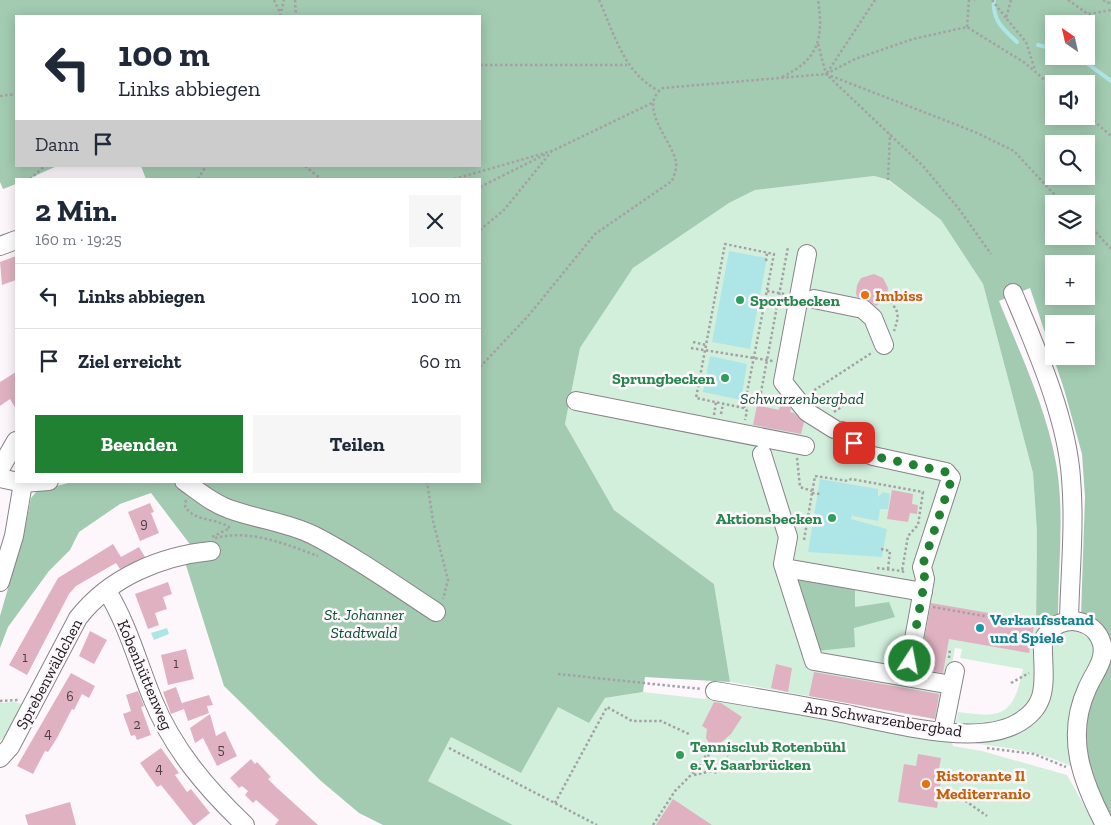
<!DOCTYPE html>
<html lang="de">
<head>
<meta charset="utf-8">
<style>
	:root { --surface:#fff; --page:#f6f6f7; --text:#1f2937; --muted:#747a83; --line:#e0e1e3; --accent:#218133 }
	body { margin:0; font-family:"Zilla Slab",serif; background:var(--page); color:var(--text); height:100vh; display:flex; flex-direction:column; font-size:19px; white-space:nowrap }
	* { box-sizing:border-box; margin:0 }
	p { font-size:16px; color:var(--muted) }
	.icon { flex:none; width:28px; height:28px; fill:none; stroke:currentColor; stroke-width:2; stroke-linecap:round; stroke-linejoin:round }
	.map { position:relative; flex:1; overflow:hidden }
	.sheet { position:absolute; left:15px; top:178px; width:466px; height:305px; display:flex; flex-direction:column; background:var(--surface); border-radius:0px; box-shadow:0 2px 12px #0003 }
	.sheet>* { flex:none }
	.hud { position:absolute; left:15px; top:15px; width:466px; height:152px; border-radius:0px; box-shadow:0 2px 12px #0003; background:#fff; color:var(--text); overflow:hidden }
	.needle { width:32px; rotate:326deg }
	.controls { position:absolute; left:1045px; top:15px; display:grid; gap:10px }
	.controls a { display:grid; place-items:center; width:50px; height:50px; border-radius:0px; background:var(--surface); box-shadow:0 2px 12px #0003; font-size:25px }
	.pin { position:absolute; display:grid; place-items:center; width:42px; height:42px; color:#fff; margin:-21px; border-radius:10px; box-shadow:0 2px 8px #0006 }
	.me { position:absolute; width:55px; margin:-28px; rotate:11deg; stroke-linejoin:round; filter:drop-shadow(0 0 4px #0008) }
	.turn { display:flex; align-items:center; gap:18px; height:105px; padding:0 20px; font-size:22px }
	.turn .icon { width:65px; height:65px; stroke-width:2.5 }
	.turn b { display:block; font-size:35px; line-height:42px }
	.then { display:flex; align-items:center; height:48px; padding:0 20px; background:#0003; gap:10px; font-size:19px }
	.round { display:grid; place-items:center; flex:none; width:52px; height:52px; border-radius:0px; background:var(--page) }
	.head { display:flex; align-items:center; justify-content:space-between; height:85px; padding:0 20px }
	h1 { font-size:30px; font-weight:700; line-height:38px }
	.action { display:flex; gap:10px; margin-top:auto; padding:10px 20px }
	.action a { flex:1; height:58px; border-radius:0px; background:var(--accent); color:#fff; font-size:20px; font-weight:700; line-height:58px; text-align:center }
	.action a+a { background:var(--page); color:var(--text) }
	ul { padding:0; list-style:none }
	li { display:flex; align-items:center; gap:15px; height:65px; padding:0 20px; border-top:1px solid var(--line) }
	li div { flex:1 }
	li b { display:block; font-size:19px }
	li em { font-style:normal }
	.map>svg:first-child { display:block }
	.green { fill:#d2efdc }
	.forest { fill:#a2cbb1; fill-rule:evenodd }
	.water { fill:#aee6e7 }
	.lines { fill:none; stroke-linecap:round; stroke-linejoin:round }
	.stream { stroke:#aee6e7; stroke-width:4 }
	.building { fill:#e0b2c1 }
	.minor-casing { stroke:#888388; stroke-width:20 }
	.path { stroke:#a5a0a4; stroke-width:2.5; stroke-dasharray:2.5 2.5; stroke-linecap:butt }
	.minor { stroke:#fff; stroke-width:18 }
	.route { stroke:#218133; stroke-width:9; stroke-dasharray:0 16.2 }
	.food-dot { fill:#e8710a; stroke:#fdf7fc; stroke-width:2 }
	.leisure-dot { fill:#2e9e5b; stroke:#fdf7fc; stroke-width:2 }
	.culture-dot { fill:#0f9aa8; stroke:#fdf7fc; stroke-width:2 }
	.labels { text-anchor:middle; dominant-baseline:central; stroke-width:5; stroke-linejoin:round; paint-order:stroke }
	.number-label { font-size:14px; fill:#4c3e44 }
	.food-label { font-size:16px; font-weight:bold; fill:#c56008; stroke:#fdf7fc; text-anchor:start }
	.leisure-label { font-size:16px; font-weight:bold; fill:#27864d; stroke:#fdf7fc; text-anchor:start }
	.park-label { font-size:16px; font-style:italic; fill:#094f2f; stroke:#fdf7fc }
	.culture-label { font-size:16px; font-weight:bold; fill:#0d838f; stroke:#fdf7fc; text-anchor:start }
	.street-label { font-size:16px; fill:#1a181a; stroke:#fdf7fc }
</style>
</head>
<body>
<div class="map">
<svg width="1111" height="825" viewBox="0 0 1111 825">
	<rect width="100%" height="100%" fill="#fdf7fc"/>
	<path class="green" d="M874 176 888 180 941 220 983 284 1033 473 1037 532 1036 627H1044L1038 681 1032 702 1004 724 955 726 958 712C1003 718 1013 716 1023 669L960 658 962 649 955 648 942 720 730 682 714 584 614 510 565 424 580 348 633 268 729 203 755 190Z
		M1066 628 1088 632 1096 649 1074 768C1036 749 1008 749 967 742L970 739 1029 725 1049 647 1055 636Z
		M643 692 705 699 708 694 951 739 953 746 982 751 1067 775 1095 825H513L428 781 451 737 521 773 558 706Z
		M14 702 22 704 5 737 0 741V703Z"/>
	<path class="forest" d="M0 0H1111V816C1077 754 1077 726 1109 664L1081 615 1085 497 1082 454 1064 389 1030 288 999 301C1020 353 1046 407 1056 463 1065 513 1058 565 1058 616L1044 627H1036L1037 532 1033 473 983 284 941 220 889 180 874 176 755 190 729 203 633 268 580 348 565 424 614 510 714 584 730 682 645 677 643 692 605 698 589 723 558 707 521 773 451 737 428 781 513 825H383L359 813 321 781 224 686 184 559 192 547 151 493 120 504 79 532 70 550 49 571 8 627 0 648V616L24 533 31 498 37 491 76 481H177L207 494 203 481H480V179H146L141 166H480V16H16V166H57L28 179H16V184L3 189 0 182ZM1054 24H1086V56H1054ZM1054 84H1086V116H1054ZM1054 144H1086V176H1054ZM1054 204H1086V236H1054ZM1054 264H1086V296H1054ZM1054 324H1086V356H1054Z
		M793 574 855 585V607L889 602 895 617 854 628 855 647 817 651Z"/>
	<path class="water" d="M729 251 767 258 750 349 712 342Z
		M710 356 747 364 741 400 703 392Z
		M820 479 878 489V497L883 492 890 494 888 509H880L876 503 880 510 878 521 853 516V513L851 519 887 529 882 557 808 552Z
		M167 628 169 634 154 640 151 633Z"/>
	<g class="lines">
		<path class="stream" d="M994 0C992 20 1003 29 1017 42
			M1038 45 1054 49
			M1077 56 1111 81"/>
	</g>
	<path class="building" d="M16 256V280L2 285 0 262Z
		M874 274 883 278 888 288 887 298 876 306 866 299 857 297 856 293 857 285 861 278Z
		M16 372V409L10 399 0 406V382Z
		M780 403 787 404 791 409 790 412 794 413 804 422 801 434 753 425 757 405 779 410Z
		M892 490 913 494 912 504 918 505 917 514 910 513 908 522 887 519Z
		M150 503 154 512 151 513 159 533 140 541 128 512Z
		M113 544 121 557 139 547 145 557 120 569 116 563 76 586 69 594 27 675 9 665 58 578Z
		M168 582 172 594 163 597 167 609 155 613 159 625 148 629 135 594Z
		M931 603 1035 621 1029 653 949 639 943 673 919 669Z
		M90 631 107 640 94 664 79 656Z
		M186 649 194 679 168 685 161 655Z
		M776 664 792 668 788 692 771 688Z
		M814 672 939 694 935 719 809 696Z
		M71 673 95 686 89 698 82 694 74 710 72 709 57 738 48 752 45 751 33 774 17 766Z
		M176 687 184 709 171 714 163 692Z
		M138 691 144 706 141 707 151 735 137 740 135 735 131 736 123 714 131 711 126 695Z
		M209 695 213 705 207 706 209 713 188 721 182 703Z
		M714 702 721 703 742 717 731 734 718 745 709 743 706 738 707 729 702 726Z
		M210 714 216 736 225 731 237 756 217 766 203 738 195 743 190 728Z
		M161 748 179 773 175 775 187 792 191 789 210 813 195 825H193L161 785 157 787 140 763Z
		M918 754 941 758 937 780 941 781 937 808 898 802 904 764 916 766Z
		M251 759 255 764 257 762 271 777 268 779 277 788 318 825H275L279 820 256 800 253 803 245 795 248 791 242 786 239 788 230 778Z
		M673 799 712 825H656Z
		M70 802 76 825H28L25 815Z"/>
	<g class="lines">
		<g class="minor-casing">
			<path id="minor" d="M0 246 16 240
				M807 254 783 382 807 412 834 429
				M1013 293C1036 348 1067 418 1071 478 1075 525 1070 573 1069 620
				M814 299 863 309 873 318 884 345
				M576 401 805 446
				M842 431 863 452 873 456 946 472 951 478 922 567 925 579 907 677
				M762 454 788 537 783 564 814 661 952 685
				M0 469 16 441
				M0 478 23 483 49 481
				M184 481C198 491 212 503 229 509 256 519 286 522 313 535 356 557 396 586 436 612
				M785 568 923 592
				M0 582 14 536 23 483
				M107 591C128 625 138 664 153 700 173 749 207 789 245 825
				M715 691C757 698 799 705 841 713 887 722 973 747 1016 724 1048 707 1044 684 1043 653 1043 647 1042 640 1046 635 1061 613 1095 618 1102 644 1106 661 1093 674 1087 689 1065 737 1082 781 1105 825
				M943 731 955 671
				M0 758 10 747 78 618C110 577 161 556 211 551"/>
		</g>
		<path class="path" d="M274 0 280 13
			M295 0 296 16
			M599 0C615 35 623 72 659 91
			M974 0H975
			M992 0 1006 18
			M1011 0 1006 18 1026 42 1035 70
			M1068 0 1088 14 1111 10
			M1103 0 1111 4
			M280 16 284 0
			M967 27 969 0
			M818 44 826 74 923 166 959 209 991 254
			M480 65H627
			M827 73 875 0
			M826 74 975 132 1014 151 1052 192 1065 204
			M782 77C818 60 824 39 818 0
			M0 96 16 94
			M1086 114 1111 136
			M305 166 321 179
			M30 179 45 166
			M198 179 206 166
			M454 179 552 151 654 102
			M888 180 890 134
			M480 187 546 154
			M1086 221 1111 249
			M480 230 504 210 551 152
			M766 261 767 253
			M767 291 785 294
			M887 298C899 312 900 313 894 331
			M693 342 706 345
			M691 348 773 361
			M480 367 529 315 595 234 672 181C674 176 677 168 676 162 673 142 636 106 663 88L826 74 855 59 913 39 967 27 1025 63 1054 88
			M810 393 873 352
			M759 403 788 247
			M744 408 696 398 725 244 774 254 744 408 747 411 745 420
			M834 412 851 400 863 396
			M721 414 723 404
			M714 415 716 402
			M797 458 800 487 812 491
			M427 481 433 521 448 580 443 599
			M812 493 820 494
			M186 500 185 507C197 523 216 517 230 528L212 537
			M215 538C251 529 285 544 318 556
			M804 540 815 476 848 481 851 479 923 492 918 525 908 536 902 571
			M881 549 890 551 888 569
			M877 568 902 571 905 573
			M933 607 1030 624
			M949 658 950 649
			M558 674 701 689
			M1011 683 1029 673
			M0 701 18 700
			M717 745 728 756
			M449 748 597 825
			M987 748 1034 754 1066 767
			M708 754 712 771 717 773
			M694 775 712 771
			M957 795 987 816
			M555 803 607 707 632 721H661L691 735
			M653 825 675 791 698 768 710 749 719 747"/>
		<use href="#minor" class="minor"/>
	</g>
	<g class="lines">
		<path class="route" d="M854 443 863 452 873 456 946 472 952 478 922 567 925 579 910 661"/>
	</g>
	<g class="food-dot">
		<circle cx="865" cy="295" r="5"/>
		<circle cx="926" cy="784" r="5"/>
	</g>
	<g class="leisure-dot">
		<circle cx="740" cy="300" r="5"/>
		<circle cx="725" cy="378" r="5"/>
		<circle cx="832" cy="518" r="5"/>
		<circle cx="680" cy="755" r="5"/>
	</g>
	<circle class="culture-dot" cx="980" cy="628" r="5"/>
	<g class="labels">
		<g class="number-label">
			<text x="144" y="523">9</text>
			<text x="25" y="657">1</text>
			<text x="176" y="663">1</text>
			<text x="70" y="696">6</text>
			<text x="137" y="724">2</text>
			<text x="48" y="733">4</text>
			<text x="221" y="749">5</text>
			<text x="159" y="768">4</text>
		</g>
		<g class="food-label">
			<text x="875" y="295">Imbiss</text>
			<text x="936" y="775">Ristorante Il<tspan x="936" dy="18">Mediterranio</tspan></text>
		</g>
		<g class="leisure-label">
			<text x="750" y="300">Sportbecken</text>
			<text x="715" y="378" text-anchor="end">Sprungbecken</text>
			<text x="822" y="518" text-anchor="end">Aktionsbecken</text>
			<text x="690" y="746">Tennisclub Rotenbühl<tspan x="690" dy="18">e. V. Saarbrücken</tspan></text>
		</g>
		<g class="park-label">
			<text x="802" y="398">Schwarzenbergbad</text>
			<text x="364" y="614">St. Johanner<tspan x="364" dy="18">Stadtwald</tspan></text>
		</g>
		<g class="culture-label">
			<text x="990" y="619">Verkaufsstand<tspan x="990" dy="18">und Spiele</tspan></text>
		</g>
		<g class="street-label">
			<text transform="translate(49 674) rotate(-62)">Sprebenwäldchen</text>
			<text transform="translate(145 675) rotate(67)">Kobenhüttenweg</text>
			<text transform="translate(883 719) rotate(9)">Am Schwarzenbergbad</text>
		</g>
	</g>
</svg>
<div class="controls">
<a><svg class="needle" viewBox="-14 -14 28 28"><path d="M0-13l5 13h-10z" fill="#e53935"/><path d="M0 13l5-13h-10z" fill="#747a83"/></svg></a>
<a><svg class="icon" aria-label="sound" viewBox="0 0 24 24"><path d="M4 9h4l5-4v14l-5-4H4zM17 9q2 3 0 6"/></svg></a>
<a><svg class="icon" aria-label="search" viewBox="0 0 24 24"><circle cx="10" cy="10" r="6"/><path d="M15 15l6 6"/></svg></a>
<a><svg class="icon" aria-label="layers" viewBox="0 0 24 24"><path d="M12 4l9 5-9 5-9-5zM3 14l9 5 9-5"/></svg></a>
<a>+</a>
<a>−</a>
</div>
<div class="pin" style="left:854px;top:443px;background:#d93025"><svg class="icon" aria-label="arrive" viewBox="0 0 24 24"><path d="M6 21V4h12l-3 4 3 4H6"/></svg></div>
<svg class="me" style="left:910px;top:661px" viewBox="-20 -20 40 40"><circle r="17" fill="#218133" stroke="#fff" stroke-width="3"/><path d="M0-11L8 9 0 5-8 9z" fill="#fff"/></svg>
<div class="hud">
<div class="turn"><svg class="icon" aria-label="left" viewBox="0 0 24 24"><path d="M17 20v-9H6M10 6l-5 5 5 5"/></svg><div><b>100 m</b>Links abbiegen</div></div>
<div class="then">Dann<svg class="icon" aria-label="arrive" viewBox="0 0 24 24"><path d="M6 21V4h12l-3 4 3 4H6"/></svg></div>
</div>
<section class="sheet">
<div class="head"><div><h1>2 Min.</h1><p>160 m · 19:25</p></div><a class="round"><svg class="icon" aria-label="close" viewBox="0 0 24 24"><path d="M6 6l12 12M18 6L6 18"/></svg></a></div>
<ul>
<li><svg class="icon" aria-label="left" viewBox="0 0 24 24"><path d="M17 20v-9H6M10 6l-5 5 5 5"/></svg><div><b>Links abbiegen</b></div><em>100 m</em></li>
<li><svg class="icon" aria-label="arrive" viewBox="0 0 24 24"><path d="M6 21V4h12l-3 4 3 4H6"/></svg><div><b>Ziel erreicht</b></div><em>60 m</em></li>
</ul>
<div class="action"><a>Beenden</a><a>Teilen</a></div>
</section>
</div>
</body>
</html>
